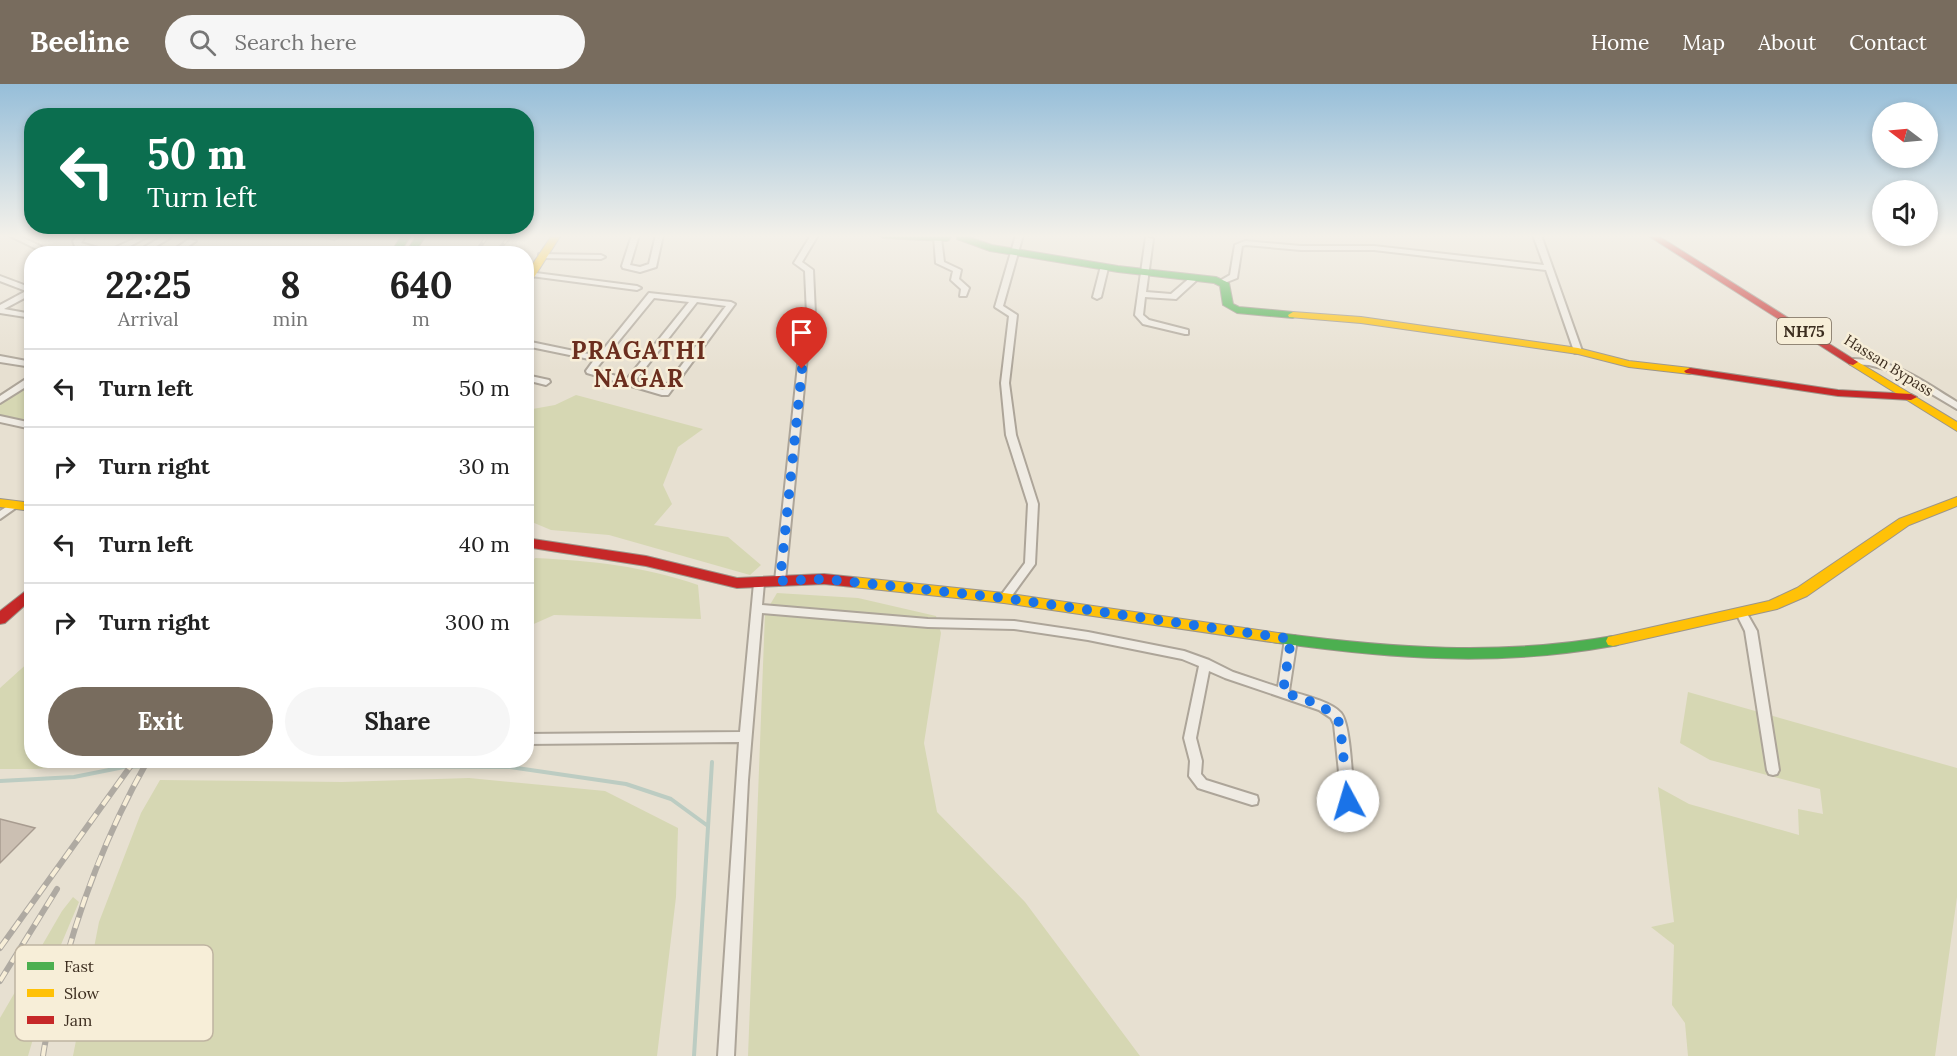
<!DOCTYPE html>
<html lang="en">
<head>
<meta charset="utf-8">
<style>
	:root { --surface:#fff; --page:#f6f6f6; --text:#222; --muted:#767676; --line:#e0e0e0; --accent:#786c5e }
	body { margin:0; font-family:Lora,serif; background:var(--page); color:var(--text); height:100vh; display:flex; flex-direction:column; font-size:22px; white-space:nowrap }
	* { box-sizing:border-box; margin:0 }
	p { font-size:20px; color:var(--muted) }
	.icon { flex:none; width:33px; height:33px; fill:none; stroke:currentColor; stroke-width:2; stroke-linecap:round; stroke-linejoin:round }
	.map { position:relative; flex:1; overflow:hidden }
	.side { position:absolute; left:24px; top:162px; width:510px; height:522px; display:flex; flex-direction:column; background:var(--surface); border-radius:24px; box-shadow:0 3px 9px #0003 }
	.side>* { flex:none }
	.banner { position:absolute; left:24px; top:24px; width:510px; height:126px; border-radius:24px; box-shadow:0 3px 9px #0003; background:#0b6e4f; color:#fff; overflow:hidden }
	.needle { width:39px; rotate:286deg }
	.tools { position:absolute; left:1872px; top:18px; display:grid; gap:12px }
	.tools a { display:grid; place-items:center; width:66px; height:66px; border-radius:50%; background:var(--surface); box-shadow:0 3px 9px #0003; font-size:30px }
	.pin { position:absolute; display:grid; place-items:center; width:51px; height:51px; color:#fff; margin:-62px -26px; border-radius:50% 50% 50% 0; rotate:-45deg; box-shadow:0 0 6px #0007 }
	.pin .icon { rotate:45deg }
	.me { position:absolute; width:66px; margin:-33px; rotate:354deg; stroke-linejoin:round; filter:drop-shadow(0 0 4px #0008) }
	.turn { display:flex; align-items:center; gap:21px; height:126px; padding:0 24px; font-size:27px }
	.turn .icon { width:78px; height:78px; stroke-width:2.5 }
	.turn b { display:block; font-size:42px; line-height:51px }
	.eta { display:flex; justify-content:space-evenly; align-items:center; height:102px; text-align:center }
	.eta b { font-size:36px; font-weight:700; line-height:42px }
	.cta { display:flex; gap:12px; margin-top:auto; padding:12px 24px }
	.cta a { flex:1; height:69px; border-radius:36px; background:var(--accent); color:#fff; font-size:24px; font-weight:700; line-height:69px; text-align:center }
	.cta a+a { background:var(--page); color:var(--text) }
	ul { padding:0; list-style:none }
	li { display:flex; align-items:center; gap:18px; height:78px; padding:0 24px; border-top:2px solid var(--line) }
	li div { flex:1 }
	li b { display:block; font-size:22px }
	li em { font-style:normal }
	header { display:flex; align-items:center; gap:36px; box-sizing:border-box; height:84px; padding:0 30px; background:var(--accent); color:#fff }
	header strong { font-size:28px }
	nav { display:flex; gap:33px; margin-inline-start:auto; font-size:21px }
	.search { width:420px; height:54px; background:var(--page); display:flex; align-items:center; gap:15px; box-sizing:border-box; padding:0 21px; border-radius:33px; color:var(--muted); font-size:22px }
	.map>svg:first-child { display:block }
	.green { fill:#d6d7b3 }
	.lines { fill:none; stroke-linecap:round; stroke-linejoin:round }
	.stream { stroke:#bcccc2; stroke-width:4 }
	.building { fill:#cbbfb2; stroke:#a89c90; stroke-width:1.5 }
	.street-casing { stroke:#ada599; stroke-width:4 }
	.fast-casing { stroke:#9c958a; stroke-width:2 }
	.slow-casing { stroke:#9c958a; stroke-width:2 }
	.jam-casing { stroke:#9c958a; stroke-width:2 }
	.street { fill:#efebe3; fill-rule:evenodd }
	.fast { fill:#4caf50; fill-rule:evenodd }
	.slow { fill:#ffc107; fill-rule:evenodd }
	.jam { fill:#c62828; fill-rule:evenodd }
	.rail-far1-casing { stroke:#afaaa2; stroke-width:4 }
	.rail-casing { stroke:#afaaa2; stroke-width:6 }
	.rail-far1 { stroke:#f7eed8; stroke-width:2; stroke-dasharray:7; stroke-linecap:butt }
	.rail { stroke:#f7eed8; stroke-width:4; stroke-dasharray:11; stroke-linecap:butt }
	.route { stroke:#1a73e8; stroke-width:10; stroke-dasharray:0 18 }
	.labels { text-anchor:middle; dominant-baseline:central; stroke-width:5; stroke-linejoin:round; paint-order:stroke }
	.far-street-label { font-size:15px; fill:#3d2e20; stroke:#f7eed8 }
	.shield { fill:#f7eed8; stroke:#756857; stroke-width:1.5 }
	.shield-label { font-size:16px; font-weight:bold; fill:#3d2e20 }
	.district-label { font-size:24px; font-weight:bold; letter-spacing:1.5px; fill:#6b2e1e; stroke:#f7eed8 }
	.key { fill:#f7eed8; stroke:#bfb4a1; stroke-width:1.5 }
	.key-label { font-size:16px; fill:#3d2e20 }
</style>
</head>
<body>
<header>
<strong>Beeline</strong>
<div class="search"><svg class="icon" aria-label="search" viewBox="0 0 24 24"><circle cx="10" cy="10" r="6"/><path d="M15 15l6 6"/></svg>Search here</div>
<nav><a>Home</a><a>Map</a><a>About</a><a>Contact</a></nav>
</header>
<div class="map">
<svg width="1957" height="972" viewBox="0 0 1957 972">
	<rect width="100%" height="100%" fill="#e7e0d1"/>
	<path class="green" d="M31 298V338L0 332V318Z
		M576 311 703 345 678 363 663 401 672 420 654 441 728 453 761 481 750 491 609 451 551 446 527 436V326L555 321Z
		M535 474C593 477 643 482 698 501L701 535 554 531 527 543V487Z
		M777 509 858 514 936 532 941 549 924 659 937 728 1025 818 1140 972H748L765 529Z
		M31 576 32 676 120 678 36 685H0V604Z
		M1688 608 1957 684V813L1935 972H1688L1685 939 1672 921 1674 861 1651 843 1674 838 1658 703 1689 720 1799 751 1798 725 1823 730 1820 705 1710 676 1680 659Z
		M469 694 605 707 678 744 676 813 657 972H73L99 838 141 729 160 696 342 698Z
		M73 813 79 818 60 863 28 972H0V934L62 827Z"/>
	<g class="lines">
		<path class="stream" d="M0 697 74 693 124 683 177 681 510 683 626 700 671 715 708 742
			M694 972 712 678"/>
	</g>
	<path class="building" d="M0 735 35 744 0 779Z"/>
	<g class="lines">
		<g class="street-casing">
			<path id="street" d="M8 151H17L57 170H47Z
				M78 151H86L81 159 108 167 142 151H151L115 170H102L75 162 73 157Z
				M318 151H333L338 153 334 155Z
				M632 151H639L630 181 640 183 649 180 656 151H663L656 183 640 188 623 184 622 182Z
				M811 151H818L802 178 813 186 816 252 808 262 785 497 780 501 775 497 800 262 808 252 805 187 794 179Z
				M1016 151H1023L1003 222 1017 231 1009 299 1016 351 1038 420 1035 480 1008 517 1004 518 999 514 1025 479 1028 420 1006 351 1001 299 1009 232 995 223Z
				M1533 151H1541L1582 267 1581 269H1575L1574 267 1546 186 1374 166H1301L1246 161 1242 162 1237 194 1222 200 1218 198 1230 191 1235 161 1245 157 1301 162H1374L1544 181Z
				M163 152 170 154 143 170H133Z
				M934 152 941 154 944 178 961 186 959 195 969 204 966 212H960L961 205 951 196 953 187 936 179Z
				M1146 153 1153 155 1146 208 1171 210 1192 192 1199 194 1176 215 1145 213 1143 231 1149 236 1188 246V250H1185L1143 240 1135 231Z
				M189 155 196 157 177 170H168Z
				M539 170 601 171 605 173 601 175 542 174H539Z
				M1101 182 1108 184 1101 213 1097 215 1093 213Z
				M528 188 637 202 641 204 637 206 531 192 527 190Z
				M0 192 32 204V210L4 225 32 230V234L0 229V221L26 207 0 197Z
				M649 209 731 218 735 220 668 311H662L587 289 586 287 594 276 526 262V257L598 272ZM654 214 689 218 627 295 595 286ZM697 218 726 222 663 306 635 297Z
				M0 272 32 278V283L0 278Z
				M1854 275C1897 276 1922 297 1957 318V325L1893 287 1869 281 1851 280V276Z
				M526 291 549 296 550 298 546 301 526 296Z
				M29 293H32V299L0 319V312Z
				M0 332 32 339V345L0 338Z
				M14 418 17 419 19 421 17 423 0 435V427Z
				M759 495 764 499 762 521 928 535 1014 537 1088 548 1184 567 1209 576 1233 588 1278 603 1285 555 1287 552H1295L1297 555 1289 607C1303 611 1332 618 1341 629 1351 641 1352 699 1354 717L1353 721 1348 722 1343 721 1342 717 1334 640 1331 634 1319 626 1225 594 1209 587 1196 654 1202 677 1201 690 1206 696 1257 712 1258 716 1257 720 1252 721 1198 704 1189 692 1190 677 1184 654 1199 582 1182 575 1088 556 1014 545 928 543 762 529 748 696 734 972H718L739 658 526 660V650L740 648 754 499Z
				M1741 525 1745 526 1757 547 1779 686 1777 690 1773 691 1769 690 1767 686 1745 547 1736 529 1737 526Z"/>
		</g>
		<g class="fast-casing">
			<path id="fast" d="M402 151H411L399 170H390Z
				M417 151H426L414 170H405Z
				M878 151H952L949 156 946 157 883 154Z
				M957 151H963L992 161 1118 182 1216 193 1229 199 1233 220 1239 223 1293 228 1298 231 1293 234 1237 229 1223 221 1220 202 1214 199 1118 188 990 167 957 155Z
				M1278 549C1392 564 1499 572 1613 552L1618 553 1620 557 1618 561 1613 562C1497 583 1394 575 1278 559L1273 558 1271 554 1273 550Z"/>
		</g>
		<g class="slow-casing">
			<path id="slow" d="M552 151H561L531 198 526 201V190Z
				M1293 228 1361 233 1578 264 1629 277 1690 284 1696 287 1690 290 1629 283 1578 270 1361 239 1289 233 1288 231Z
				M1853 275 1957 338V347L1849 280V276Z
				M1957 413V422L1909 441 1807 512 1777 525 1613 562 1608 561 1606 557 1608 553 1613 552 1769 517 1797 504 1899 435Z
				M0 415 32 419V427L0 423Z
				M853 493 1004 509 1278 549 1283 550 1285 554 1283 558 1278 559 1004 519 853 503 846 498Z"/>
		</g>
		<g class="jam-casing">
			<path id="jam" d="M1647 151H1657L1858 278 1853 281 1849 280Z
				M1690 284 1838 306 1911 310 1917 313 1911 316 1838 312 1686 289 1684 287Z
				M526 454 646 472 737 494 824 490 853 493 860 498 853 503 824 500 737 504 646 482 526 463Z
				M32 502V515L5 539 0 540V527Z"/>
		</g>
		<use href="#street" class="street"/>
		<use href="#fast" class="fast"/>
		<use href="#slow" class="slow"/>
		<use href="#jam" class="jam"/>
		<g class="rail-far1-casing">
			<path id="rail-far1" d="M475 170 488 151
				M495 170 511 151"/>
		</g>
		<g class="rail-casing">
			<path id="rail" d="M0 864 135 676
				M0 897 57 805
				M43 972C46 949 53 927 58 905 78 824 107 748 148 676"/>
		</g>
		<use href="#rail-far1" class="rail-far1"/>
		<use href="#rail" class="rail"/>
	</g>
	<linearGradient id="sky" x2="0" y2="1"><stop stop-color="#96bed9"/><stop offset="0.53" stop-color="#f4f1ea"/><stop offset="1" stop-color="#f4f1ea" stop-opacity="0"/></linearGradient>
	<rect width="1957" height="287" fill="url(#sky)"/>
	<g class="lines">
		<path class="route" d="M802 285 780 497 824 495 1004 514 1291 555 1283 608C1304 616 1329 620 1340 640L1348 717"/>
	</g>
	<g class="labels">
		<g class="far-street-label">
			<text transform="translate(1889 281) rotate(32)">Hassan Bypass</text>
		</g>
		<rect class="shield" x="1777" y="234" width="54" height="26" rx="4.5"/>
		<g class="shield-label">
			<text x="1804" y="247">NH75</text>
		</g>
		<g class="district-label">
			<text x="639" y="266">PRAGATHI<tspan x="639" dy="28">NAGAR</tspan></text>
		</g>
	</g>
	<rect x="15" y="861" width="198" height="96" rx="9" class="key"/>
	<rect x="27" y="878" width="27" height="8" fill="#4caf50"/>
	<rect x="27" y="905" width="27" height="8" fill="#ffc107"/>
	<rect x="27" y="932" width="27" height="8" fill="#c62828"/>
	<g class="key-label">
		<text x="64" y="888">Fast</text>
		<text x="64" y="915">Slow</text>
		<text x="64" y="942">Jam</text>
	</g>
</svg>
<div class="tools">
<a><svg class="needle" viewBox="-14 -14 28 28"><path d="M0-13l5 13h-10z" fill="#e53935"/><path d="M0 13l5-13h-10z" fill="#767676"/></svg></a>
<a><svg class="icon" aria-label="sound" viewBox="0 0 24 24"><path d="M4 9h4l5-4v14l-5-4H4zM17 9q2 3 0 6"/></svg></a>
</div>
<div class="pin" style="left:802px;top:285px;background:#d93025"><svg class="icon" aria-label="arrive" viewBox="0 0 24 24"><path d="M6 21V4h12l-3 4 3 4H6"/></svg></div>
<svg class="me" style="left:1348px;top:717px" viewBox="-20 -20 40 40"><circle r="19" fill="#fff"/><path d="M0-13L10 11 0 6-10 11z" fill="#1a73e8"/></svg>
<div class="banner">
<div class="turn"><svg class="icon" aria-label="left" viewBox="0 0 24 24"><path d="M17 20v-9H6M10 6l-5 5 5 5"/></svg><div><b>50 m</b>Turn left</div></div>
</div>
<section class="side">
<div class="eta">
<div><b>22:25</b><p>Arrival</p></div>
<div><b>8</b><p>min</p></div>
<div><b>640</b><p>m</p></div>
</div>
<ul>
<li><svg class="icon" aria-label="left" viewBox="0 0 24 24"><path d="M17 20v-9H6M10 6l-5 5 5 5"/></svg><div><b>Turn left</b></div><em>50 m</em></li>
<li><svg class="icon" aria-label="right" viewBox="0 0 24 24"><path d="M7 20v-9h11M14 6l5 5-5 5"/></svg><div><b>Turn right</b></div><em>30 m</em></li>
<li><svg class="icon" aria-label="left" viewBox="0 0 24 24"><path d="M17 20v-9H6M10 6l-5 5 5 5"/></svg><div><b>Turn left</b></div><em>40 m</em></li>
<li><svg class="icon" aria-label="right" viewBox="0 0 24 24"><path d="M7 20v-9h11M14 6l5 5-5 5"/></svg><div><b>Turn right</b></div><em>300 m</em></li>
</ul>
<div class="cta"><a>Exit</a><a>Share</a></div>
</section>
</div>
</body>
</html>
